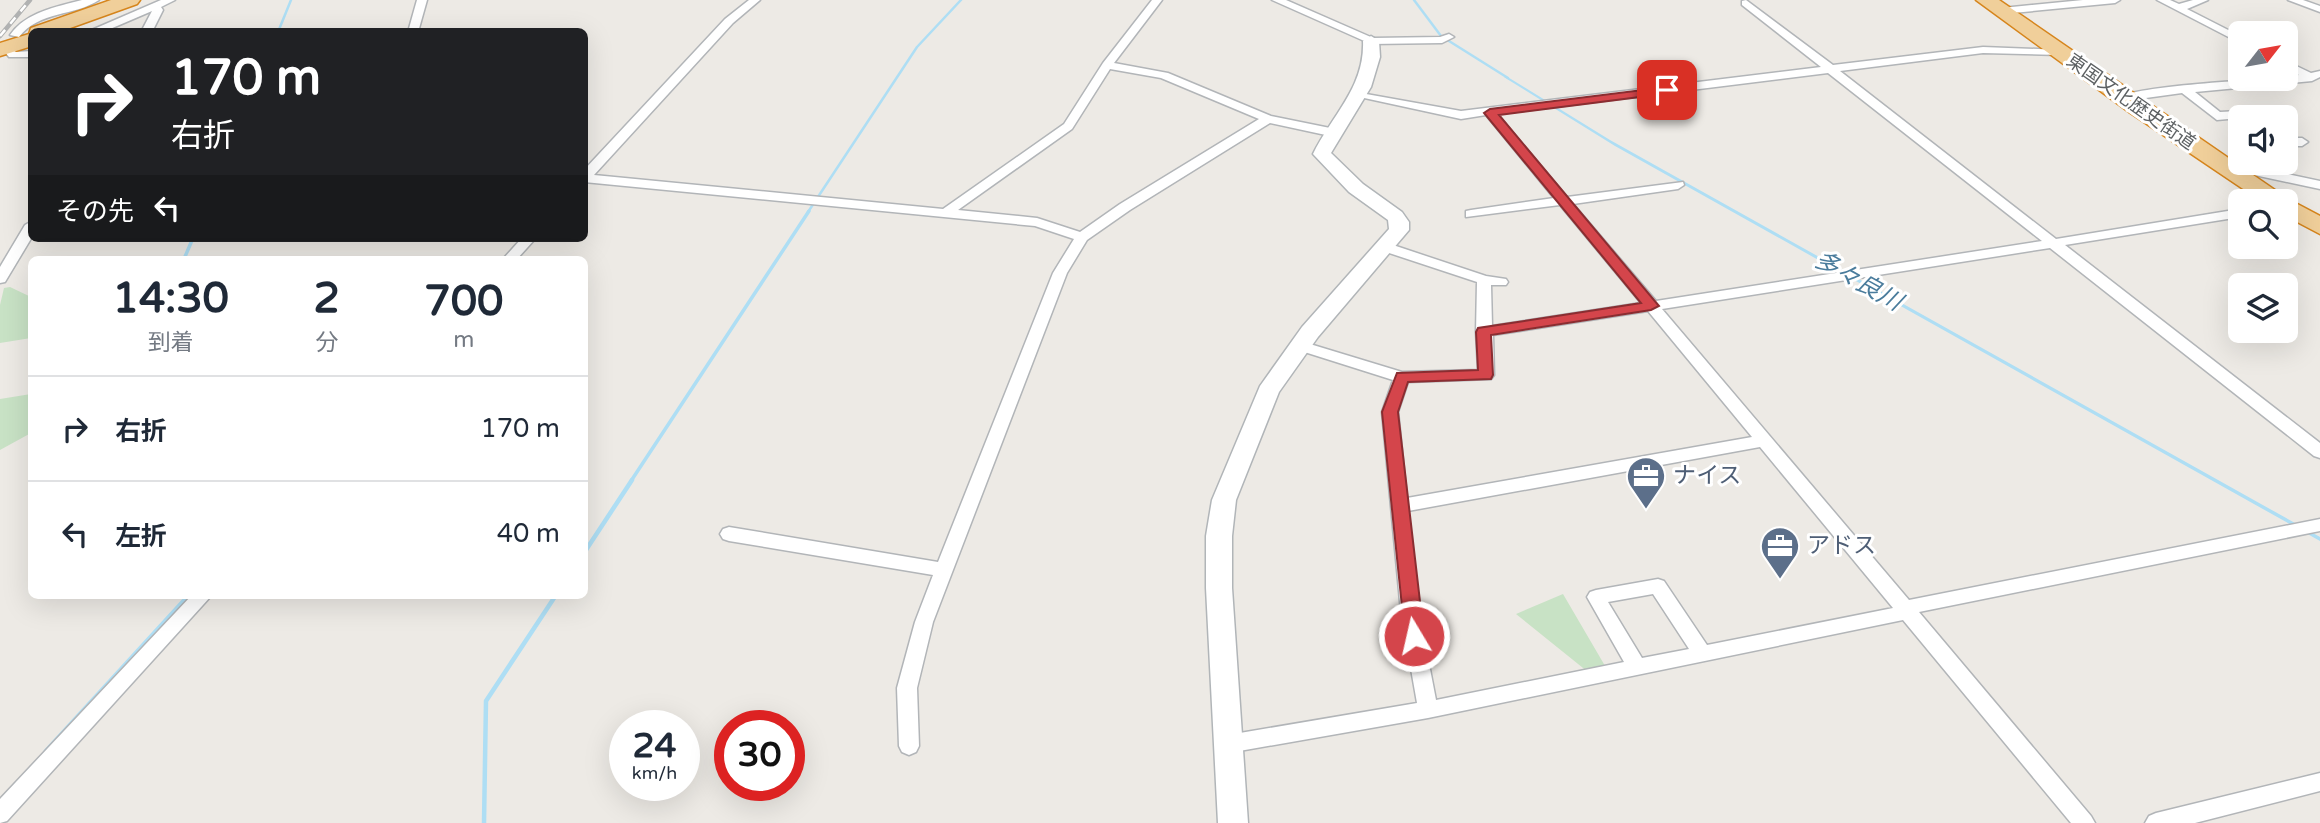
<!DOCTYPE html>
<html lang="ja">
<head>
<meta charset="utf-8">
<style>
	:root { --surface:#fff; --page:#f2f2f3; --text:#1f2937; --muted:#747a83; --line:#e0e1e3 }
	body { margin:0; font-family:"Varela Round","Noto Sans JP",sans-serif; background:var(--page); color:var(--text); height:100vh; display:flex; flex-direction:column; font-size:26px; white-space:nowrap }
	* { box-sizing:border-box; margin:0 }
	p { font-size:23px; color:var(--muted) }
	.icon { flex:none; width:38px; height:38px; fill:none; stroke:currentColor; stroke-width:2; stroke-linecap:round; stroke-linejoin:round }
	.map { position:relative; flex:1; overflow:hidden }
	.details { position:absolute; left:28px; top:256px; width:560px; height:343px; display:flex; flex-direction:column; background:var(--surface); border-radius:10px; box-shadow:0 7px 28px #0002 }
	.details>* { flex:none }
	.top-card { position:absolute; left:28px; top:28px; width:560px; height:214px; border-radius:10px; box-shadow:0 7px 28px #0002; background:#202124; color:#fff; overflow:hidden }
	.needle { width:46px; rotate:59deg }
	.tools { position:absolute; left:2228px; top:21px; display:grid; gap:14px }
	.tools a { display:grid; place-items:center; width:70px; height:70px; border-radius:10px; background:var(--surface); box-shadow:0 7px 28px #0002; font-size:35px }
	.speed { position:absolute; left:609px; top:710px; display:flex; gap:14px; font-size:35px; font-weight:700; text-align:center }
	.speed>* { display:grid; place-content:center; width:91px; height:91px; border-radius:50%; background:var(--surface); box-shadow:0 7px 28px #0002; line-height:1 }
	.speed small { font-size:18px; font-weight:400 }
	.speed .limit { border:10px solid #d22; background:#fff; color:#111 }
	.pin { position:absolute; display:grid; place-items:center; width:60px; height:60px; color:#fff; margin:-30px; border-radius:14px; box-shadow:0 4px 10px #0006 }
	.me { position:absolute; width:77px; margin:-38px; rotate:351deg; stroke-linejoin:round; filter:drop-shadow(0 0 5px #0008) }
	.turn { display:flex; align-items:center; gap:24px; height:147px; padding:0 28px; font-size:32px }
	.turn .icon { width:91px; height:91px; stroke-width:2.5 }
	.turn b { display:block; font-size:49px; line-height:60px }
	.then { display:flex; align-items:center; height:66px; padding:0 28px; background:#0003; gap:14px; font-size:26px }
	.eta { display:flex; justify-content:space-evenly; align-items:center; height:119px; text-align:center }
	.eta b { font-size:42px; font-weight:700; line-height:49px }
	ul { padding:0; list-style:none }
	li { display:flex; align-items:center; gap:21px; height:105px; padding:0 28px; border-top:2px solid var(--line) }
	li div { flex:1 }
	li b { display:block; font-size:26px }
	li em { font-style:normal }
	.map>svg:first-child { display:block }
	.green { fill:#c8e2c5 }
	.water { fill:#aedef4 }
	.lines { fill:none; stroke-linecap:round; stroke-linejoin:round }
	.stream-far2 { stroke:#aedef4; stroke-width:2.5 }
	.stream-far1 { stroke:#aedef4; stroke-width:3.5 }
	.stream { stroke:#aedef4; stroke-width:4.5 }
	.street-casing { stroke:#b2b5b8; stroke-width:3 }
	.secondary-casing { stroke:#b1b5b8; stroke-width:3 }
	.highway-casing { stroke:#d6851c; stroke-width:3 }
	.street { fill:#fff; fill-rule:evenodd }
	.secondary { fill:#fff; fill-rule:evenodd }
	.highway { fill:#f0cf9a; fill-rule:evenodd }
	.rail-casing { stroke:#b1b2b2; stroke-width:4.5 }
	.rail { stroke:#fff; stroke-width:2.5; stroke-dasharray:8; stroke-linecap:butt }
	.route { fill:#d4454b; stroke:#8a2d31; stroke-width:2 }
	.labels { text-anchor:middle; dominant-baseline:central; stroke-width:6; stroke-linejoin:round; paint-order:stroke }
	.far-street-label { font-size:19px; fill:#5d6163; stroke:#fff }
	.service-label { font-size:23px; fill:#4e5e75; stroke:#fff; text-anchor:start }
	.water-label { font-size:24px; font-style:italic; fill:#4a7c9c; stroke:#fff }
</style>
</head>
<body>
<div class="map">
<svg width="2320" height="823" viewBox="0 0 2320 823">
	<rect width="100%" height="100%" fill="#edeae5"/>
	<path class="green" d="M10 287 31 297V338L0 343V305L4 288Z
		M31 394V433L0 450V399Z
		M1563 594 1608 671 1588 672 1516 614Z"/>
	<path class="water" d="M1506 76 1610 140 2320 537V541L1615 146 1507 79 1504 77Z"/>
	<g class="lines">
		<path class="stream-far2" d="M1414 0 1441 36 1508 78
			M278 32 291 0
			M808 212 917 47 961 0"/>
		<path class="stream-far1" d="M184 259 193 238
			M631 481 809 211"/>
		<path class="stream" d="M584 553 632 480
			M46 751 189 595
			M484 823 486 701 556 595"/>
		<g class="street-casing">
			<path id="street" d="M82 0H99C75 16 39 11 19 37L10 35C26 12 56 7 82 0Z
				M161 0H175L161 7 163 10 152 32H141L152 11 103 32H87Z
				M417 0H427L418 32H408Z
				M749 0H760L733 23 594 175 943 209 1064 124 1103 63 1152 0H1162L1114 63 1168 73 1271 116 1335 129 1341 133 1335 137 1270 123 1130 210 1087 240 1067 273 933 622 917 688 919 746 916 752 909 755 902 752 899 746 897 688 915 622 933 575 729 541 723 539 720 534 723 529 729 527 938 562 1053 273 1074 239 1035 226 584 182V170L725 19ZM1110 69 1161 78 1259 119 1120 204 1080 232 1037 218 958 210 1072 129Z
				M1272 0H1286L1373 38 1440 37 1449 34 1454 37 1442 43 1371 44Z
				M1746 0 1833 65 1983 47 2063 50V54L2059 55 1983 53 1840 71 2056 239 2240 209V217L2065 245 2320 443V458L2314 456 2050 248 1662 309 1909 600 2320 519V531L1919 612 2091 816 2095 823H2071L1903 620 1428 718 1228 753 1221 750 1218 744 1221 738 1228 735 1417 703 1401 612 1382 412 1393 380 1295 349 1293 346 1300 341 1402 372 1478 370 1476 332 1477 282 1380 250 1378 247 1380 244H1390L1486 276 1506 279 1508 282 1506 285H1491L1492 326 1641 303 1560 205 1466 217V211L1471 210 1554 198 1486 115 1461 119 1355 96V92L1461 111 1821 67 1742 5V1ZM1828 73 2042 241 1656 301 1573 204 1678 189 1684 185 1683 182 1567 197 1497 114ZM1648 311 1752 437 1407 498 1398 412 1408 382 1491 379 1494 375 1493 335ZM1760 447 1893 608 1707 645 1664 581 1658 579 1596 590 1590 592 1587 597 1624 662 1436 700 1419 612 1408 511ZM1653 594 1689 649 1642 658 1608 602Z
				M2083 0H2120L2115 3 2002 14 1997 11 2002 8Z
				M2157 0H2170L2179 4 2193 0H2208L2187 9 2240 36V43Z
				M2288 0H2303L2320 6V12Z
				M9 48 16 52 32 51V57H9L4 51Z
				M2286 61 2311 73 2320 71V77L2312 81 2195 92 2220 112 2277 109V113L2273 115 2217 120 2182 93 2124 101 2118 98C2134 86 2259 79 2286 79V77L2299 75 2286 68Z
				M2286 138H2302L2308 142 2302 146H2286Z
				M2221 160 2320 181V189L2217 167 2215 164Z
				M32 221V237L5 282 0 283V267L25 225Z
				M522 238H536L517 259H503Z
				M192 595H212L7 821 0 823V799Z
				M2320 773V791L2195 823H2145L2149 816 2156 813Z"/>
		</g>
		<g class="secondary-casing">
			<path id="secondary" d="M1371 36 1379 41 1380 57 1371 87 1331 153 1363 184 1402 212 1409 222V230L1318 337 1279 392 1236 500 1232 536V588L1248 823H1218L1206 588V536L1212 500 1260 386 1302 327 1389 229 1388 220 1349 192 1313 154C1332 115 1365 87 1363 41Z"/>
		</g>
		<g class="highway-casing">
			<path id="highway" d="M111 0H140L137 4 59 32H32V46L0 56V43L29 34 31 28Z
				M1976 0H1999L2288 199 2320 216V234L2286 216V201H2261L2129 112Z"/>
		</g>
		<use href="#street" class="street"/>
		<use href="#secondary" class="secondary"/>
		<use href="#highway" class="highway"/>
		<g class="rail-casing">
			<path id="rail" d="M0 36 30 0"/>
		</g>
		<use href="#rail" class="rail"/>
	</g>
	<path class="route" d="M1667 87 1673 90 1671 93 1499 115 1659 306 1651 310 1491 335 1493 375 1491 379 1408 382 1398 412 1424 636 1421 642 1414 644 1408 642 1405 636 1382 412 1397 373 1478 370 1476 332 1478 328 1641 303 1484 113 1490 109Z"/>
	<defs>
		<g id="office-pin" transform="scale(2.0125)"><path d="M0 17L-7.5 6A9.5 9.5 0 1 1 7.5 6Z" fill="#5c6f8a" stroke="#fff"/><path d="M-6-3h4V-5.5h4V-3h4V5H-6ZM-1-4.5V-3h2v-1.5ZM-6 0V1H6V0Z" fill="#fff"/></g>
	</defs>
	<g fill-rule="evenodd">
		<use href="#office-pin" x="1646" y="476"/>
		<use href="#office-pin" x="1780" y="546"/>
	</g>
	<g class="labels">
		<g class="far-street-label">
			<text transform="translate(2131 102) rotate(35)">東国文化歴史街道</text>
		</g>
		<g class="service-label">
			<text x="1673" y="476">ナイス</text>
			<text x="1807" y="546">アドス</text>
		</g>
		<g class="water-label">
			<text transform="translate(1858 281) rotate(29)">多々良川</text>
		</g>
	</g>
</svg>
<div class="tools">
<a><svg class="needle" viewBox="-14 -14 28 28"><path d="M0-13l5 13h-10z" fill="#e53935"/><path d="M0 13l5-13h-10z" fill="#747a83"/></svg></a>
<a><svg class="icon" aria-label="sound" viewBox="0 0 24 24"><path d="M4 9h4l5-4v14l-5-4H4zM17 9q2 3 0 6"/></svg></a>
<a><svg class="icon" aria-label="search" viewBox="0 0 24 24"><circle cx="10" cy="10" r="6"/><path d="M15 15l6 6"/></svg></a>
<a><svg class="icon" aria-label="layers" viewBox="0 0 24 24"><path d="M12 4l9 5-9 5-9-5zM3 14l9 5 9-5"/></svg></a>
</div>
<div class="speed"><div>24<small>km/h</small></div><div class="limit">30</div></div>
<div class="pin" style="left:1667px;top:90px;background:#d93025"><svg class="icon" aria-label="arrive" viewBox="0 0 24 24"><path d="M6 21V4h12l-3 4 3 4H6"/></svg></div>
<svg class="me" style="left:1414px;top:636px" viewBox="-20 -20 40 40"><circle r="17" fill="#d4454b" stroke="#fff" stroke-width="3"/><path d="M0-11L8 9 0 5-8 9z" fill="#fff"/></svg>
<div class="top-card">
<div class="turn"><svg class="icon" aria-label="right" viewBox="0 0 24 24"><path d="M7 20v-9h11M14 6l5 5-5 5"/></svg><div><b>170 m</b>右折</div></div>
<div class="then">その先<svg class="icon" aria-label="left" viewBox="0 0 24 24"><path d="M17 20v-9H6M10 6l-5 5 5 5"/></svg></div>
</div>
<section class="details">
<div class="eta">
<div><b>14:30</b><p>到着</p></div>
<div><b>2</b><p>分</p></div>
<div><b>700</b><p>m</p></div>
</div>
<ul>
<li><svg class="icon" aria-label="right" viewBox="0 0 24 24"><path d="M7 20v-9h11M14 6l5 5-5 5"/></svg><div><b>右折</b></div><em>170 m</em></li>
<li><svg class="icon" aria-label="left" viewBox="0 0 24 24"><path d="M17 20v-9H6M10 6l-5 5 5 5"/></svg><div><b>左折</b></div><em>40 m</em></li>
</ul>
</section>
</div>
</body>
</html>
